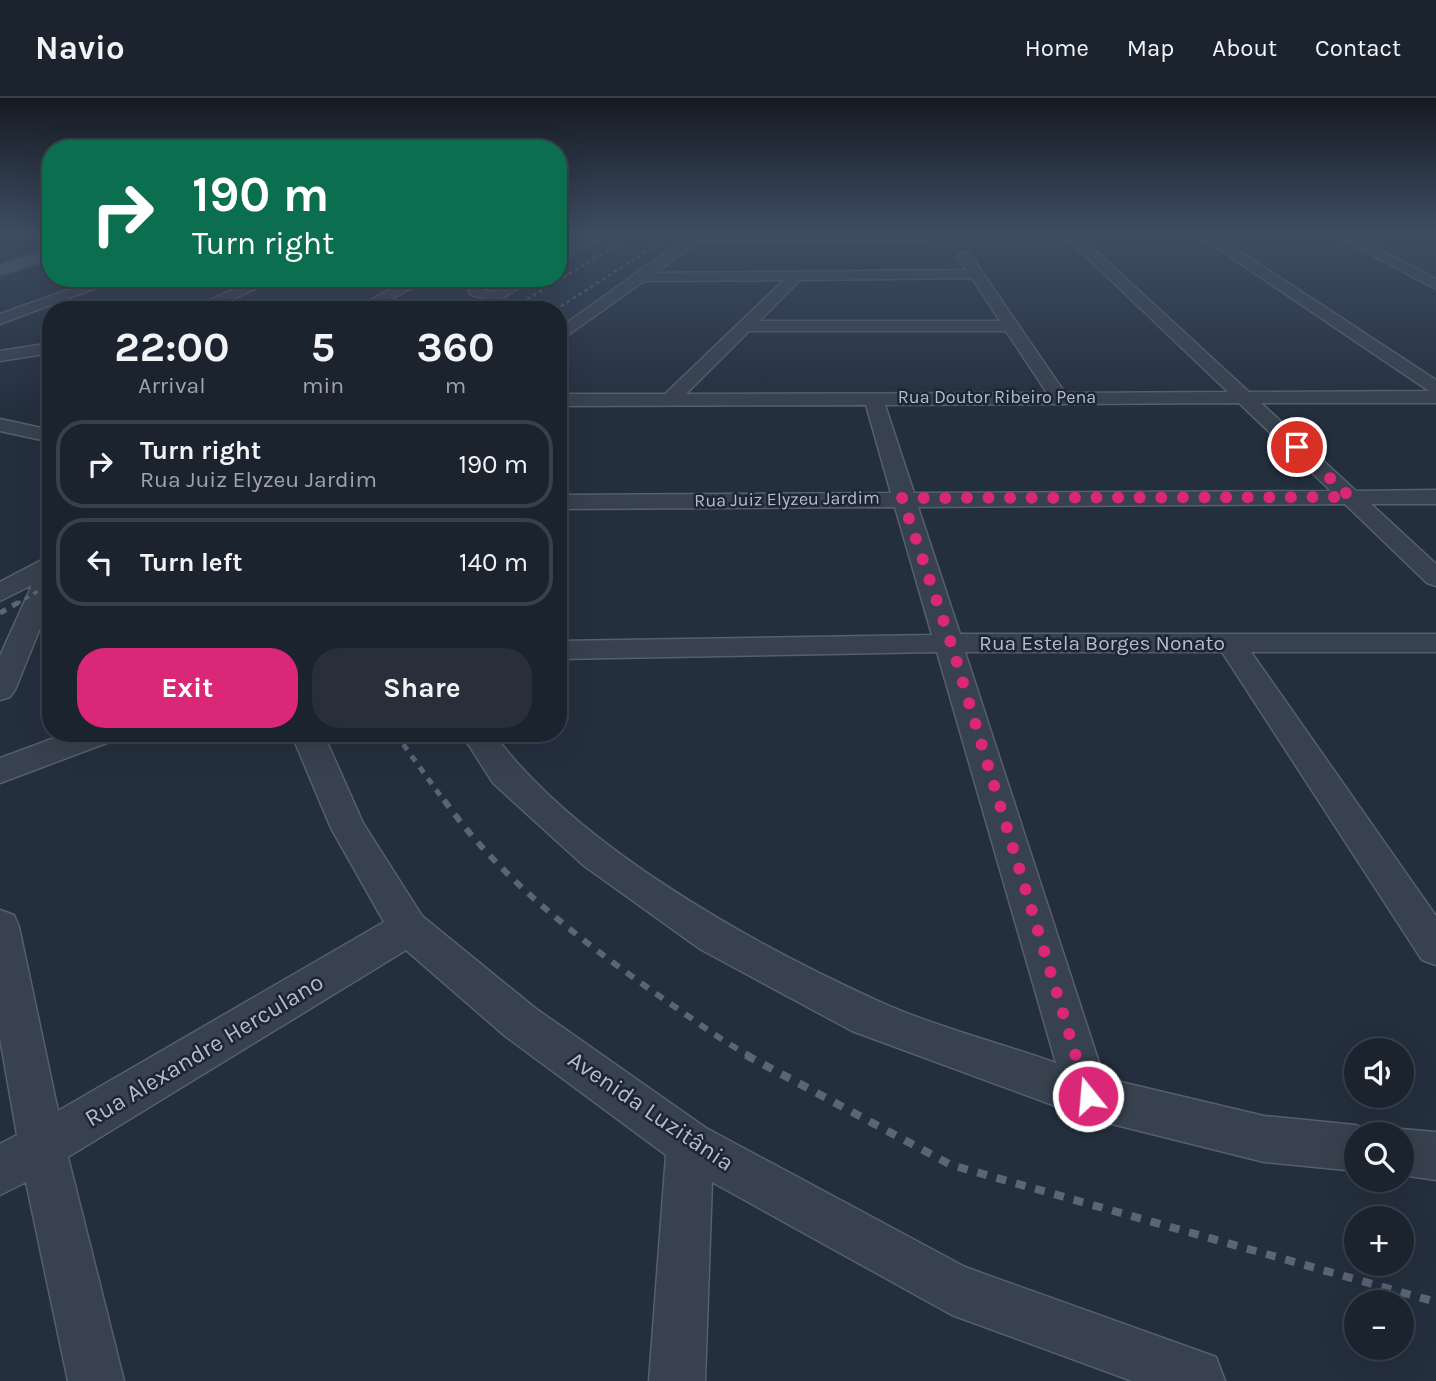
<!DOCTYPE html>
<html lang="en">
<head>
<meta charset="utf-8">
<style>
	:root { --surface:#1b232e; --page:#282f3a; --text:#f1f3f6; --muted:#a0a4aa; --line:#39404a; --accent:#db2777 }
	body { margin:0; font-family:Karla,sans-serif; background:var(--page); color:var(--text); height:100vh; display:flex; flex-direction:column; font-size:26px; white-space:nowrap }
	* { box-sizing:border-box; margin:0 }
	p { font-size:23px; color:var(--muted) }
	.icon { flex:none; width:38px; height:38px; fill:none; stroke:currentColor; stroke-width:2; stroke-linecap:round; stroke-linejoin:round }
	.map { position:relative; flex:1; overflow:hidden }
	.sheet { position:absolute; left:42px; top:203px; width:525px; height:441px; display:flex; flex-direction:column; background:var(--surface); border-radius:28px; box-shadow:0 7px 28px #0002,0 0 0 2px var(--line) }
	.sheet>* { flex:none }
	.guide { position:absolute; left:42px; top:42px; width:525px; height:147px; border-radius:28px; box-shadow:0 7px 28px #0002,0 0 0 2px var(--line); background:#0b6e4f; color:#fff; overflow:hidden }
	.fabs { position:absolute; left:1344px; top:940px; display:grid; gap:14px }
	.fabs a { display:grid; place-items:center; width:70px; height:70px; border-radius:50%; background:var(--surface); box-shadow:0 7px 28px #0002,0 0 0 2px var(--line); font-size:35px }
	.pin { position:absolute; display:grid; place-items:center; width:60px; height:60px; color:#fff; margin:-30px; border:4px solid #fff; border-radius:50%; box-shadow:0 2px 7px #0007 }
	.me { position:absolute; width:77px; margin:-38px; rotate:343deg; stroke-linejoin:round; filter:drop-shadow(0 0 5px #0008) }
	.turn { display:flex; align-items:center; gap:24px; height:147px; padding:0 35px; font-size:32px }
	.turn .icon { width:91px; height:91px; stroke-width:2.5 }
	.turn b { display:block; font-size:49px; line-height:60px }
	.eta { display:flex; justify-content:space-evenly; align-items:center; height:119px; text-align:center }
	.eta b { font-size:42px; font-weight:700; line-height:49px }
	.cta { display:flex; gap:14px; margin-top:auto; padding:14px 35px }
	.cta a { flex:1; height:80px; border-radius:28px; background:var(--accent); color:#fff; font-size:28px; font-weight:700; line-height:80px; text-align:center }
	.cta a+a { background:var(--page); color:var(--text) }
	ul { padding:0; list-style:none }
	li { display:flex; align-items:center; gap:21px; height:88px; margin:0 14px 10px; padding:0 21px; border:4px solid var(--line); border-radius:28px }
	li div { flex:1 }
	li b { display:block; font-size:26px }
	li em { font-style:normal }
	header { display:flex; align-items:center; gap:42px; box-sizing:border-box; height:98px; padding:0 35px; background:var(--surface); border-bottom:2px solid var(--line) }
	header strong { font-size:33px }
	nav { display:flex; gap:38px; margin-inline-start:auto; font-size:24px }
	.map>svg:first-child { display:block }
	.lines { fill:none; stroke-linecap:round; stroke-linejoin:round }
	.minor-casing { stroke:#565f6c; stroke-width:3 }
	.major-casing { stroke:#414a57; stroke-width:4 }
	.minor { fill:#38414e; fill-rule:evenodd }
	.major { fill:#56606e; fill-rule:evenodd }
	.rail-far4 { stroke:#5a6575; stroke-width:2.5; stroke-dasharray:3.5 3.5; stroke-linecap:butt }
	.rail-far3 { stroke:#5a6575; stroke-width:3.5; stroke-dasharray:5 5; stroke-linecap:butt }
	.rail-far2 { stroke:#5a6575; stroke-width:5; stroke-dasharray:7 7; stroke-linecap:butt }
	.rail-far1 { stroke:#5a6575; stroke-width:6; stroke-dasharray:9 9; stroke-linecap:butt }
	.rail { stroke:#5a6575; stroke-width:8; stroke-dasharray:10 10; stroke-linecap:butt }
	.route { stroke:#db2777; stroke-width:12; stroke-dasharray:0 21.6 }
	.labels { text-anchor:middle; dominant-baseline:central; stroke-width:5; stroke-linejoin:round; paint-order:stroke }
	.far-street-label { font-size:18px; fill:#b4bcc9; stroke:#1d2633 }
	.street-label { font-size:21px; fill:#b4bcc9; stroke:#1d2633 }
	.near-street-label { font-size:24px; fill:#b4bcc9; stroke:#1d2633 }
</style>
</head>
<body>
<header>
<strong>Navio</strong>
<nav><a>Home</a><a>Map</a><a>About</a><a>Contact</a></nav>
</header>
<div class="map">
<svg width="1436" height="1283" viewBox="0 0 1436 1283">
	<rect width="100%" height="100%" fill="#242f3e"/>
	<g class="lines">
		<g class="minor-casing">
			<path id="minor" d="M596 135H611L558 165V155Z
				M693 135H1436V141H1359L1436 181V191L1341 141H1221L1436 282V305H1261L1356 393 1436 392V406H1371L1436 466V488L1427 485 1345 406 918 409 960 536H1436V554H1251L1436 818V867L1422 862 1222 554H965L1104 980 1264 1018 1356 1027 1374 1036H1356V1073L1264 1064 1088 1020 852 933 700 851 583 767 493 685 461 635H493C575 747 750 845 876 902 932 928 997 944 1056 965L937 554 558 561V543L932 537 895 409 558 411V397L891 395 866 307 558 308V296H665L784 182 644 183 558 244V231ZM1068 141 1228 294 1065 295 969 155 964 154 957 158 966 172 656 175 700 142ZM1083 141H1204L1429 293 1249 294ZM972 180 1000 223H759L800 182ZM749 233H1006L1047 295 686 296ZM1239 305 1331 393 914 395 885 307Z
				M101 180H122L0 226V216Z
				M258 180H278L210 212H188Z
				M411 180H429L372 212H352Z
				M463 180H477L482 191 493 194 516 180H533L485 212H466L483 200 471 197Z
				M51 245V255L0 263V253Z
				M0 321 51 332V344L0 333Z
				M51 457V503L15 592 10 599 0 602V558L32 487 0 503V484Z
				M68 635H116L112 643 0 685V660Z
				M291 635H323L363 725 422 818 535 910 706 1030 965 1169 1216 1259 1225 1283H1132L952 1217 712 1084 705 1283H649L666 1057 505 938 406 852 68 1059 124 1283H68L26 1084 0 1097V1046L17 1037 0 940V812L14 817 19 829 58 1013 384 824 331 730Z
				M1402 1031 1436 1034V1082L1402 1077V1036H1389Z"/>
		</g>
		<g class="major-casing">
			<path id="major" d="M51 151V161L0 177V167Z"/>
		</g>
		<use href="#minor" class="minor"/>
		<use href="#major" class="major"/>
		<path class="rail-far4" d="M509 212 637 135
			M555 212 675 135"/>
		<path class="rail-far3" d="M16 506 51 486"/>
		<path class="rail-far2" d="M0 515 19 504
			M395 635 445 704"/>
		<path class="rail-far1" d="M444 702C502 783 584 845 665 902 693 921 720 942 750 958"/>
		<path class="rail" d="M746 957 951 1067 1436 1204"/>
	</g>
	<linearGradient id="sky" x2="0" y2="1"><stop stop-color="#141a22"/><stop offset="0.43" stop-color="#3f4d63"/><stop offset="1" stop-color="#3f4d63" stop-opacity="0"/></linearGradient>
	<rect width="1436" height="314" fill="url(#sky)"/>
	<g class="lines">
		<path class="route" d="M1088 998 951 545 902 400 1350 399 1297 349"/>
	</g>
	<g class="labels">
		<g class="far-street-label">
			<text x="997" y="299">Rua Doutor Ribeiro Pena</text>
			<text transform="translate(787 401) rotate(-1)">Rua Juiz Elyzeu Jardim</text>
		</g>
		<g class="street-label">
			<text x="1102" y="545">Rua Estela Borges Nonato</text>
		</g>
		<g class="near-street-label">
			<text transform="translate(204 952) rotate(-31)">Rua Alexandre Herculano</text>
			<text transform="translate(651 1013) rotate(34)">Avenida Luzitânia</text>
		</g>
	</g>
</svg>
<div class="fabs">
<a><svg class="icon" aria-label="sound" viewBox="0 0 24 24"><path d="M4 9h4l5-4v14l-5-4H4zM17 9q2 3 0 6"/></svg></a>
<a><svg class="icon" aria-label="search" viewBox="0 0 24 24"><circle cx="10" cy="10" r="6"/><path d="M15 15l6 6"/></svg></a>
<a>+</a>
<a>−</a>
</div>
<div class="pin" style="left:1297px;top:349px;background:#d93025"><svg class="icon" aria-label="arrive" viewBox="0 0 24 24"><path d="M6 21V4h12l-3 4 3 4H6"/></svg></div>
<svg class="me" style="left:1088px;top:998px" viewBox="-20 -20 40 40"><circle r="17" fill="#db2777" stroke="#fff" stroke-width="3"/><path d="M0-11L8 9 0 5-8 9z" fill="#fff"/></svg>
<div class="guide">
<div class="turn"><svg class="icon" aria-label="right" viewBox="0 0 24 24"><path d="M7 20v-9h11M14 6l5 5-5 5"/></svg><div><b>190 m</b>Turn right</div></div>
</div>
<section class="sheet">
<div class="eta">
<div><b>22:00</b><p>Arrival</p></div>
<div><b>5</b><p>min</p></div>
<div><b>360</b><p>m</p></div>
</div>
<ul>
<li><svg class="icon" aria-label="right" viewBox="0 0 24 24"><path d="M7 20v-9h11M14 6l5 5-5 5"/></svg><div><b>Turn right</b><p>Rua Juiz Elyzeu Jardim</p></div><em>190 m</em></li>
<li><svg class="icon" aria-label="left" viewBox="0 0 24 24"><path d="M17 20v-9H6M10 6l-5 5 5 5"/></svg><div><b>Turn left</b></div><em>140 m</em></li>
</ul>
<div class="cta"><a>Exit</a><a>Share</a></div>
</section>
</div>
</body>
</html>
